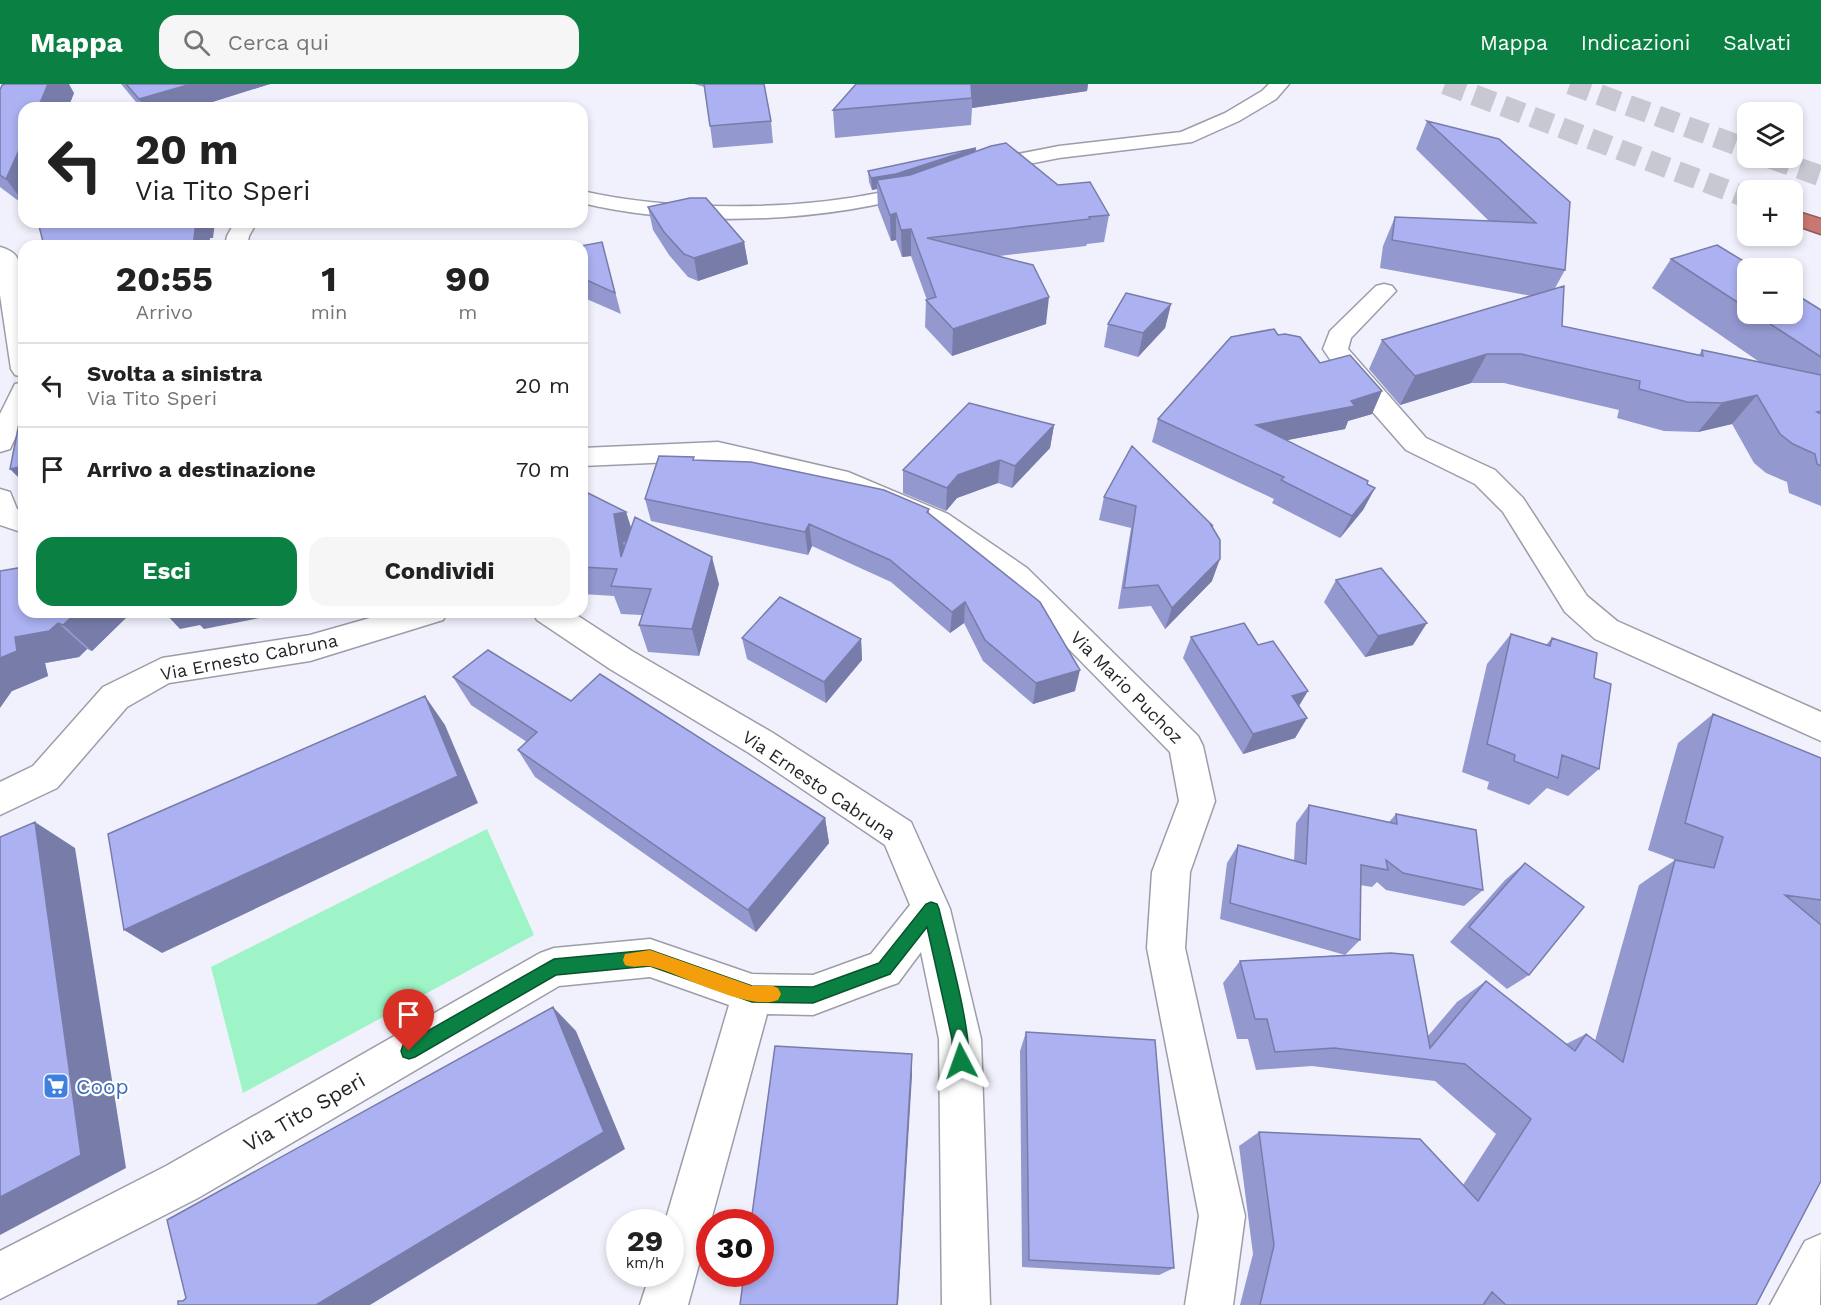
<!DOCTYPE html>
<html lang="it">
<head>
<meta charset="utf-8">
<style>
	:root { --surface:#fff; --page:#f6f6f6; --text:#222; --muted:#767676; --line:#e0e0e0; --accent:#0b8043 }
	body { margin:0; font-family:"Work Sans",sans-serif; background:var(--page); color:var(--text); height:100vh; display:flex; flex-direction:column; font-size:22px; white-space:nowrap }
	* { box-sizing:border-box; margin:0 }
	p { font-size:20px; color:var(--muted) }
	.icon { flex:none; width:33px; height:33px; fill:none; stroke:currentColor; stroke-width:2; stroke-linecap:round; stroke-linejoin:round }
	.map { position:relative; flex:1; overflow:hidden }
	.drawer { position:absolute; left:18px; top:156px; width:570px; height:378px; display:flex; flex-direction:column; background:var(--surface); border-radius:18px; box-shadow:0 3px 9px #0003 }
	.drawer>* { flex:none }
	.banner { position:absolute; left:18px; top:18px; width:570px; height:126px; border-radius:18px; box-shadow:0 3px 9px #0003; background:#fff; color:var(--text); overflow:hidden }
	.controls { position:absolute; left:1737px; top:18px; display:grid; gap:12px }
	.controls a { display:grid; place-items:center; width:66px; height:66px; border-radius:12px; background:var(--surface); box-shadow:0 3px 9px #0003; font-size:30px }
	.speed { position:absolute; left:606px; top:1125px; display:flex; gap:12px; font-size:30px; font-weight:700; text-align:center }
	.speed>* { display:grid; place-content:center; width:78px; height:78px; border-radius:50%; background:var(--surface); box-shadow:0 3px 9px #0003; line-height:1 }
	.speed small { font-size:15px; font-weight:400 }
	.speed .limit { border:9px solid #d22; background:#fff; color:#111 }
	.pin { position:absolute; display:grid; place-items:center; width:51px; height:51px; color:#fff; margin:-62px -26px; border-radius:50% 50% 50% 0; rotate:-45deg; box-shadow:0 0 6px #0007 }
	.pin .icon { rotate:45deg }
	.me { position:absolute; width:66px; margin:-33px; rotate:356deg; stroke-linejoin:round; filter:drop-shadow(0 0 4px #0008) }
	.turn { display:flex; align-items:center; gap:21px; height:126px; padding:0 18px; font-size:27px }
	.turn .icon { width:78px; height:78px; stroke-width:2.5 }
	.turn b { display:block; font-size:42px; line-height:51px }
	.eta { display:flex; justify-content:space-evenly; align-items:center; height:102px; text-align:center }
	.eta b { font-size:36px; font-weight:700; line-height:42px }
	.action { display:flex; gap:12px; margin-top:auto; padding:12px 18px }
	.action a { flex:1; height:69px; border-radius:18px; background:var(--accent); color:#fff; font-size:24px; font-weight:700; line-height:69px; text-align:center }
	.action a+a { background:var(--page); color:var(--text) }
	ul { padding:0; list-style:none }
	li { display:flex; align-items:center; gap:18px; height:84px; padding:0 18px; border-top:2px solid var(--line) }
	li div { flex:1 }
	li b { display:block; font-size:22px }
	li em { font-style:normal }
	header { display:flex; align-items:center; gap:36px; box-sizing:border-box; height:84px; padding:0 30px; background:var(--accent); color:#fff }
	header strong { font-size:28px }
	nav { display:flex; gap:33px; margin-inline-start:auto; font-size:21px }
	.search { width:420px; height:54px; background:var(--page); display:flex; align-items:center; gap:15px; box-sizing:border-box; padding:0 21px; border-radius:18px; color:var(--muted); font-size:22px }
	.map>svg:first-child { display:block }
	.green { fill:#9ef4c6 }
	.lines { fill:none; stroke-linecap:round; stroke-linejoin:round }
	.motorway-tunnel { stroke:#c7c8d2; stroke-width:21; stroke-dasharray:21 10; stroke-linecap:butt }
	.minor-casing { stroke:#9c9da8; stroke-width:3 }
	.tertiary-casing { stroke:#9c9da8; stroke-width:3 }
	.motorway-casing { stroke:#8f5b58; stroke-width:3 }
	.minor { fill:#fff; fill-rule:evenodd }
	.tertiary { fill:#fff; fill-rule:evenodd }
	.motorway { fill:#c87871; fill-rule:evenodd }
	.wall { fill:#9398cf }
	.shaded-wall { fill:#787ca9 }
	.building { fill:#abb1f1; stroke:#787ca9; stroke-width:1.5 }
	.route { fill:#0b8043; stroke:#07532c; stroke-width:1.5 }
	.slow { fill:#f59e0b }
	.labels { text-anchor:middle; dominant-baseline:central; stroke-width:4.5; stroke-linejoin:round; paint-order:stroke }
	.street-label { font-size:18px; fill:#252529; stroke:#fff }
	.near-shop-label { font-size:21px; fill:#366cbe; stroke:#fff; text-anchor:start }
	.near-street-label { font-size:21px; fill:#252529; stroke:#fff }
</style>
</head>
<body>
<header>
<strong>Mappa</strong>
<div class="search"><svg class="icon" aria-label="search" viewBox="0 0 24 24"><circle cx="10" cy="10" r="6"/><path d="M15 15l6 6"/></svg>Cerca qui</div>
<nav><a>Mappa</a><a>Indicazioni</a><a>Salvati</a></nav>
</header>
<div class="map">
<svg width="1821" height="1221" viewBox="0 0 1821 1221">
	<rect width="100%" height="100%" fill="#f0f1fc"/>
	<path class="green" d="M487 745 534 851 243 1009 211 883Z"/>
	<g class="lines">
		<path class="motorway-tunnel" d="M1445 0 1748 114
			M1570 0 1748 65
			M1770 74 1821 92"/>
		<g class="minor-casing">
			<path id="minor" d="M1384 200 1392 202 1396 207 1351 254 1348 265 1426 354 1495 386 1523 414 1587 512 1617 537 1821 628V657L1595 555 1565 528 1503 428 1475 400 1406 366 1342 293 1323 265 1330 247 1376 202Z
				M391 528H448L443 536 310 577 169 599 127 623 57 704 0 731V698L33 682 103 603 162 574 310 551Z
				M532 528H572L632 567 773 649 911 738 950 825 981 955 990 1221H942L939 955 921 868 898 899 884 904 813 931 767 930 688 1221H640L650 1190H670V1138H665L729 921 650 893 559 902 198 1114 0 1215V1167L166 1082 540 869 554 864 650 855 752 890 813 891 871 870 910 821 885 761 749 669 610 585 537 536Z
				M1821 1150 1820 1221H1770L1805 1157Z"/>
		</g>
		<g class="tertiary-casing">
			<path id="tertiary" d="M1269 0H1289L1276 15 1239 37 1192 58 1059 74 982 89 975 87 972 83 975 79 982 77 1059 62 1181 48 1225 29 1262 7Z
				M922 97 929 99 933 103 929 107C827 139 686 144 582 119V107C669 127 791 127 878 109 893 105 907 100 922 97Z
				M235 138H257L249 152 247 162H225L227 152Z
				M0 163C7 165 12 167 16 172 28 190 24 268 24 293L15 291 11 285 0 211Z
				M24 298V335L10 365 0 368V330L15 300Z
				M718 358 848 388 948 430 1027 484 1198 652 1203 662 1215 717 1190 788 1185 864 1245 1132 1233 1221H1185L1199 1132 1147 864 1152 788 1179 717 1170 668 1005 500 928 444 831 403 718 376 582 382V364Z
				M0 405 10 408 17 425 24 428V449L0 441Z"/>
		</g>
		<g class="motorway-casing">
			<path id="motorway" d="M1792 126 1821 135V150L1792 140Z"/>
		</g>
		<use href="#minor" class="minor"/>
		<use href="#tertiary" class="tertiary"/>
		<use href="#motorway" class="motorway"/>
	</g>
	<path class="wall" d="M121 0H270L193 24H141Z
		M694 0H764L771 37 773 59 713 64 705 3Z
		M856 0H1088L1087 7 972 24 971 41 835 54 833 26Z
		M0 6 74 9 68 24H24V121L0 103Z
		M1427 37 1570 118 1565 186 1554 206 1562 242 1699 271 1702 266 1761 279 1652 204 1671 175 1748 184V230H1792L1821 226V422L1789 409 1787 398 1766 389 1754 379 1732 340 1698 348 1664 347 1617 334 1619 326 1504 299H1471L1400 321 1369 285 1382 256 1532 212 1380 184 1383 162 1395 133 1489 137 1416 65Z
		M975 67 1058 101 1109 131 1104 158 1087 160 1086 162 999 172 1046 240 952 272 925 243 926 216H927L911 172 902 173 896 156 891 157 878 123 877 105 872 106 869 98 868 87Z
		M648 123 744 158 748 180 698 197 688 193 669 171 653 146Z
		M602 158 621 230 582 213V162Z
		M1171 220 1165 244 1138 273 1104 263 1108 240Z
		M1320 279 1372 330 1348 337 1345 345 1287 356 1375 404 1363 426 1340 454 1272 419 1274 415 1152 358 1158 335Z
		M1054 341 1050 364 1012 404 998 399 957 414 946 427 903 409V386Z
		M695 376 929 425V429L1075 607 1033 620 983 577 964 539 950 549 891 498 812 462 808 471 651 437 645 415Z
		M582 406 626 428 631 444 719 500 699 572 648 568 639 541 642 531 621 530 614 512 582 510Z
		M1104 413 1213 442 1212 497 1165 545 1151 522 1118 525 1131 444 1099 436Z
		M1336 496 1413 561 1365 573 1324 518Z
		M24 528H132L92 567 87 565 79 573 45 579 48 592 12 607Z
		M1511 550 1546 561 1552 554 1594 594 1599 685 1568 712 1547 704 1529 721 1487 705 1489 698 1462 688 1487 580Z
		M1191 553 1299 622 1307 634 1295 654 1243 670 1183 574Z
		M742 554 861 555 862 576 826 619 747 575Z
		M453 593 571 617 825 734 829 759 756 848 535 693 518 666 527 658 471 621Z
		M1713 630 1821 674V1097L1756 1221H1240L1253 1170 1239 1062 1259 1048 1463 1101 1496 1050 1435 997 1312 982 1256 986 1248 955H1237L1223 899 1240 877 1345 871 1220 835 1227 779 1238 761 1294 777 1296 739 1309 721 1389 738 1396 730 1483 806 1464 822 1386 806 1377 798 1372 803 1360 801V856L1345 871 1428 952 1457 918 1486 897 1566 960 1586 950 1595 957 1639 801 1675 776 1648 766 1678 659Z
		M1525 779 1529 891 1507 905 1450 858 1505 796Z
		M1026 948 1174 1184 1159 1191 1022 1183 1020 967Z"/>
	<path class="shaded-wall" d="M48 0H69L74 9 68 24H38Z
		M191 0H270L193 24H145L139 15Z
		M970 0H1088L1087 7 972 24V14Z
		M24 55V119L6 95Z
		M976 64 975 75 880 104 877 96V105L872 106 871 94Z
		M896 129V156L891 157 890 131Z
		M196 138H215L213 154H210L209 162H193Z
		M911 145V172L902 173 901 146Z
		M744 158 748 180 698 197 694 174Z
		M1049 213 1046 240 952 272 953 245Z
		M1171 220 1165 244 1138 273 1143 249Z
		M1487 270 1471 299 1400 321 1415 292Z
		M1382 307 1372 330 1348 337 1345 345 1247 364 1256 341 1351 317Z
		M1757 311 1732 340 1698 348 1722 319Z
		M1054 341 1050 364 1012 404 1015 382Z
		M1000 376 998 399 957 414 946 427 947 404 958 391Z
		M24 382V399L10 385Z
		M1375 404 1363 426 1340 454 1352 432Z
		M626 428 635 456 623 458 631 500 621 473 614 430Z
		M809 440 812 462 808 471 805 448Z
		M712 473 719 500 699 572 692 545Z
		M1220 475 1212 497 1165 545 1172 524Z
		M965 518 964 539 950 549 952 528Z
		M77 528H132L92 567 63 541Z
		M164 528H290L204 545 200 541 180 545Z
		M58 539 87 565 79 573 45 579 48 592 12 607 0 624V574L15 553Z
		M1427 539 1413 561 1365 573 1378 552Z
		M861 555 862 576 826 619 824 598Z
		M1080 586 1075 607 1033 620 1036 599Z
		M1308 607 1296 627 1292 612Z
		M425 612 445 641 478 719 162 869 124 846Z
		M1307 634 1295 654 1243 670 1253 650Z
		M825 734 829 759 756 848 748 826Z
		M35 738 75 764 126 1084 0 1151V1113Z
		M553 923 576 947 625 1065 370 1221H316Z
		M912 970V992L898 1221H897Z"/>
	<path class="building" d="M5 0H48L38 24H24V55L6 95 0 91V6L2 1Z
		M126 0H191L139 15Z
		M704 0H764L771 37 710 42Z
		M856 0H971L972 14 833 26Z
		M1427 37 1499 55 1570 118 1565 186 1392 156 1395 133 1536 139Z
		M1006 59 1058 101 1090 98 1109 131 1089 133 1090 135 927 154 1033 181 1049 213 953 245 926 216 936 213 911 145 901 146 896 129 890 131 877 96 910 91 991 62Z
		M976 64 896 90 871 94 868 87Z
		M690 114H706L744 158 694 174 684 170 664 148 648 123Z
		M38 138H196L193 162H142L143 159 132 162H44Z
		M602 158 615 209 582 194V162H581Z
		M1717 161 1755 184H1748V225L1671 175Z
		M1564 202 1562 242 1703 272 1702 266 1821 291V327L1817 328 1821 330V382L1817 380 1815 370 1793 360 1780 350 1757 311 1722 319 1687 318 1639 305 1640 297 1521 270H1487L1415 292 1382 256Z
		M1792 208 1821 226V273L1755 230H1792Z
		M1126 209 1171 220 1143 249 1108 240Z
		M1274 245 1278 251 1285 250 1300 253 1320 279 1350 271 1382 307 1351 317 1355 322 1256 341 1368 397 1367 400 1375 404 1352 432 1281 396 1284 393 1158 335 1231 253Z
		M24 314V382L10 385Z
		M969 319 1054 341 1015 382 1000 376 958 391 947 404 903 386Z
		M1132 362 1213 442 1211 441 1220 456V475L1172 524 1158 501 1124 504 1136 422 1104 413Z
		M659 372 694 373 693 376 751 378 884 406 929 425 927 428 1040 518 1080 586 1036 599 985 556 965 518 952 528 890 476 809 440 805 448 645 415Z
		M582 406 626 428 614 430 621 473 635 433 712 473 692 545 639 541 651 505 611 502 617 485 582 483Z
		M24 483V528H77L63 541 58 539 49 547 15 553 17 567 0 574V487Z
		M1381 484 1427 539 1378 552 1336 496Z
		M780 513 861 555 824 598 742 554Z
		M1244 539 1258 561 1273 557 1308 607 1292 612 1307 634 1253 650 1191 553Z
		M1511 550 1550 562 1552 554 1597 569 1594 594 1611 600 1599 685 1562 671 1558 694 1514 677 1515 671 1487 660Z
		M488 566 571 617 600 590 825 734 748 826 518 666 537 648 453 593Z
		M425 612 458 692 124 846 108 750Z
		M1713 630 1821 674V816L1785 811 1821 841V1097L1756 1221H1506L1492 1208 1483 1221H1260L1274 1161 1259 1048 1420 1055 1478 1117 1531 1035 1465 980 1334 964 1275 968 1267 935H1255L1240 877 1391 869 1413 871 1430 964 1486 897 1575 967 1586 950 1623 978 1675 776 1714 784 1723 753 1685 739Z
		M1309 721 1397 740 1396 730 1476 746 1483 806 1403 789 1386 776 1388 786 1361 781 1360 856 1230 819 1238 761 1306 780Z
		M35 738 81 1071 0 1113V753Z
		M1525 779 1584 823 1529 891 1469 843Z
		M553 923 604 1048 316 1221H178V1217H183L186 1214 167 1136Z
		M1026 948 1155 956 1174 1184 1029 1176Z
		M775 962 912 970 897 1221H740L744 1190H760V1138H751Z"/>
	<path class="route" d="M931 818 937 820 939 825C946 855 976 960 967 983L961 986 955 983 952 977V955L927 843 890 890 813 919 752 918 650 882 556 891 415 973 409 975 403 973 401 967 403 961 554 875 650 866 752 902 813 903 879 879 926 820Z"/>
	<path class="slow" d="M650 866 752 902H773L778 904 781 910 778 916C750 928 684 891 653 883 644 880 635 885 625 881L623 876 625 870Z"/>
	<defs>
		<g id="supermarket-square" transform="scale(1.35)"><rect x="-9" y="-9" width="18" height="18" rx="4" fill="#3f7fe0" stroke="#fff"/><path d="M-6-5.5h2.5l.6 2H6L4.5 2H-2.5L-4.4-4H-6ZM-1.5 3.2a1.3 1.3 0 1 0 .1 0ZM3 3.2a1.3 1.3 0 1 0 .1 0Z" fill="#fff"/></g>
	</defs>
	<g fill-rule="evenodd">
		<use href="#supermarket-square" x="56" y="1002"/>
	</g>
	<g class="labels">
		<g class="street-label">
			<text transform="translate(249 573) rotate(-11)">Via Ernesto Cabruna</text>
			<text transform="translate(1127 603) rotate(45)">Via Mario Puchoz</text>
			<text transform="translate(819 701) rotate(34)">Via Ernesto Cabruna</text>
		</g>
		<g class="near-shop-label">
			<text x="76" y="1002">Coop</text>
		</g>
		<g class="near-street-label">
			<text transform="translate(304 1028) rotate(-30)">Via Tito Speri</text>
		</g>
	</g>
</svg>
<div class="controls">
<a><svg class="icon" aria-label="layers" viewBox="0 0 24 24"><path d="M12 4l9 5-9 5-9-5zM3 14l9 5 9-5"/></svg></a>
<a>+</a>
<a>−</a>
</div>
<div class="speed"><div>29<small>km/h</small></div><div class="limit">30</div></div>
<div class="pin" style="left:409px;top:967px;background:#d93025"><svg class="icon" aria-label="arrive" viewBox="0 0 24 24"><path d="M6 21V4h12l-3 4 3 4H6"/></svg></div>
<svg class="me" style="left:961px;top:977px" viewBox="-20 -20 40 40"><path d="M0-17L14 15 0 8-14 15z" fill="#0b8043" stroke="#fff" stroke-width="4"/></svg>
<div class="banner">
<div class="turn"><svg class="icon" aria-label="left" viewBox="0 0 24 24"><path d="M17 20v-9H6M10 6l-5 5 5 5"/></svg><div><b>20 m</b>Via Tito Speri</div></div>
</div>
<section class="drawer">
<div class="eta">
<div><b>20:55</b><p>Arrivo</p></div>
<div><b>1</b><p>min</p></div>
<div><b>90</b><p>m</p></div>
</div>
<ul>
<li><svg class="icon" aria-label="left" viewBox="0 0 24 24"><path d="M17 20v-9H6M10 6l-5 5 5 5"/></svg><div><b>Svolta a sinistra</b><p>Via Tito Speri</p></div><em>20 m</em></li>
<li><svg class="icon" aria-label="arrive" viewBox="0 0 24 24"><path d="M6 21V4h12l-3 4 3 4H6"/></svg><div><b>Arrivo a destinazione</b></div><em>70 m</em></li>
</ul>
<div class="action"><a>Esci</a><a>Condividi</a></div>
</section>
</div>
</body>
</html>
